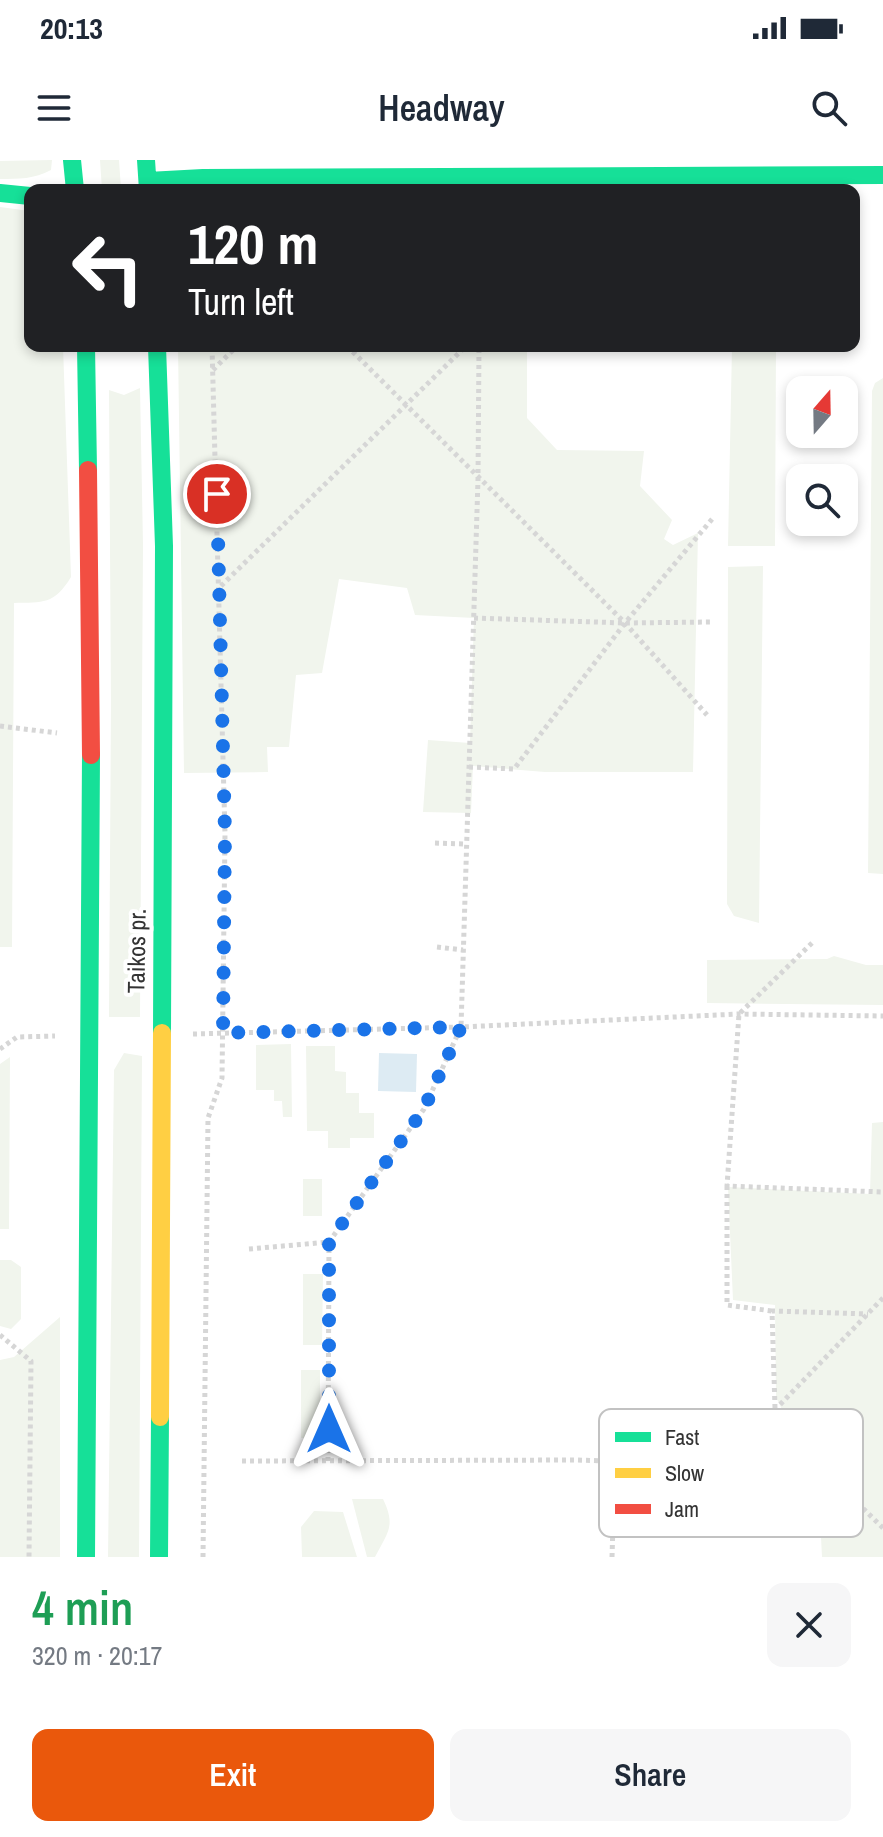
<!DOCTYPE html>
<html lang="en">
<head>
<meta charset="utf-8">
<style>
	:root { --surface:#fff; --page:#f6f6f7; --text:#1f2937; --muted:#747a83; --accent:#ea580c }
	body { margin:0; font-family:"Archivo Narrow",sans-serif; background:var(--page); color:var(--text); height:100vh; display:flex; flex-direction:column; font-size:30px; white-space:nowrap }
	* { box-sizing:border-box; margin:0 }
	p { font-size:26px; color:var(--muted) }
	.icon { flex:none; width:44px; height:44px; fill:none; stroke:currentColor; stroke-width:2; stroke-linecap:round; stroke-linejoin:round }
	.map { position:relative; height:1397px; overflow:hidden }
	.details { display:flex; flex-direction:column; background:var(--surface); flex:1 }
	.details>* { flex:none }
	.guide { position:absolute; left:24px; top:24px; width:836px; height:168px; border-radius:16px; box-shadow:0 4px 12px #0003; background:#202124; color:#fff; overflow:hidden }
	.needle { width:52px; rotate:20deg }
	.tools { position:absolute; left:786px; top:216px; display:grid; gap:16px }
	.tools a { display:grid; place-items:center; width:72px; height:72px; border-radius:16px; background:var(--surface); box-shadow:0 4px 12px #0003; font-size:40px }
	.pin { position:absolute; display:grid; place-items:center; width:68px; height:68px; color:#fff; margin:-34px; border:4px solid #fff; border-radius:50%; box-shadow:0 2px 8px #0007 }
	.me { position:absolute; width:88px; margin:-44px; rotate:0deg; stroke-linejoin:round; filter:drop-shadow(0 0 6px #0008) }
	.turn { display:flex; align-items:center; gap:28px; height:168px; padding:0 32px; font-size:36px }
	.turn .icon { width:104px; height:104px; stroke-width:2.5 }
	.turn b { display:block; font-size:56px; line-height:68px }
	.round { display:grid; place-items:center; flex:none; width:84px; height:84px; border-radius:16px; background:var(--page) }
	.overview { display:flex; align-items:center; justify-content:space-between; height:136px; padding:0 32px }
	h1 { font-size:48px; font-weight:600; line-height:60px; color:#1e9e55 }
	.cta { display:flex; gap:16px; margin-top:auto; padding:16px 32px }
	.cta a { flex:1; height:92px; border-radius:16px; background:var(--accent); color:#fff; font-size:32px; font-weight:600; line-height:92px; text-align:center }
	.cta a+a { background:var(--page); color:var(--text) }
	.status { display:flex; justify-content:space-between; align-items:center; height:56px; padding:0 40px; background:var(--surface); direction:ltr }
	.status svg { height:22px; fill:currentColor }
	header { display:flex; justify-content:space-between; align-items:center; height:104px; padding:0 32px; background:var(--surface); font-size:36px; font-weight:600 }
	.map>svg:first-child { display:block }
	.green { fill:#f1f5ed }
	.water { fill:#ddebf3 }
	.lines { fill:none; stroke-linecap:round; stroke-linejoin:round }
	.path { stroke:#d6d6d6; stroke-width:5; stroke-dasharray:4 4; stroke-linecap:butt }
	.fast { stroke:#16e098; stroke-width:18 }
	.slow { stroke:#ffcf43; stroke-width:18 }
	.jam { stroke:#f24e42; stroke-width:18 }
	.route { stroke:#1a73e8; stroke-width:14; stroke-dasharray:0 25.2 }
	.labels { text-anchor:middle; dominant-baseline:central; stroke-width:8; stroke-linejoin:round; paint-order:stroke }
	.street-label { font-size:24px; fill:#333; stroke:#fff }
	.key { fill:#fff; stroke:#c2c2c2; stroke-width:2 }
	.key-label { font-size:22px; fill:#333 }
</style>
</head>
<body>
<div class="status"><b>20:13</b><svg viewBox="0 0 49 12"><path d="M0 12V9h3v3zM5 12V6h3v6zM10 12V3h3v9zM15 12V0h3v12zM26 1h20v11H26zM47 4h2v5h-2z"/></svg></div>
<header><svg class="icon" aria-label="menu" viewBox="0 0 24 24"><path d="M4 6h16M4 12h16M4 18h16"/></svg>Headway<svg class="icon" aria-label="search" viewBox="0 0 24 24"><circle cx="10" cy="10" r="6"/><path d="M15 15l6 6"/></svg></header>
<div class="map">
<svg width="883" height="1397" viewBox="0 0 883 1397">
	<rect width="100%" height="100%" fill="#fff"/>
	<path class="green" d="M52 0 51 10C34 19 19 19 0 19V1Z
		M100 0H119L121 29 102 30Z
		M0 47 30 51V186H63L71 417C54 445 43 442 14 443L12 787H0Z
		M178 186H527V258L557 290 644 291 640 326 672 360 664 379 673 385 698 373 693 612H545L473 606 471 653 423 652 428 580 470 583 474 458 415 455 407 428 339 419 322 513 296 515 289 587H267L268 612 184 613Z
		M732 186H776L775 386H728Z
		M883 218V714L868 713 872 231 875 223Z
		M140 228 143 385 140 857H109L111 544 109 230 124 235Z
		M763 406 759 763 734 756 727 744 728 407Z
		M834 796 866 805H883V845L707 843V800L827 799Z
		M291 884 292 957H283L282 941H274V930H256V885Z
		M306 886H335V911L346 912V933H359V953H374V978H350V988H328V971H307Z
		M124 893 142 896 139 1397H108L114 910Z
		M10 897 9 1069H0V904Z
		M883 962V1397H822L818 1317 799 1316 801 1278 789 1264 776 1237 775 1145 733 1140 728 1027 870 1034 872 963Z
		M303 1019H322V1056H303Z
		M0 1100H11L21 1107V1159L11 1169 0 1166Z
		M303 1114H323L322 1185H303Z
		M60 1157V1397H0V1200L14 1197Z
		M301 1210H320V1278H301Z
		M352 1339H383C396 1366 388 1372 375 1397H367Z
		M314 1351 343 1352 357 1397H302L301 1367Z"/>
	<path class="water" d="M379 893 417 894 416 932 378 931Z"/>
	<g class="lines">
		<path class="path" d="M347 186 625 463 707 555
			M213 210 237 186
			M221 426 466 186
			M474 458 625 463 710 462
			M0 566 57 573
			M469 607 514 609 625 463 713 358
			M435 683 466 684
			M812 783 739 854 727 1026 883 1032
			M437 787 463 790
			M193 874 461 867 739 854 883 856
			M0 889 17 877 55 876
			M727 1026V1145L772 1151
			M249 1089 329 1082 424 949 461 867 478 319 479 186
			M883 1138 769 1256 883 1368
			M0 1175 31 1201 29 1397
			M775 1248 772 1151 868 1154
			M242 1301 576 1300 710 1304 734 1281 765 1274
			M328 1301 329 1082
			M614 1335 683 1337V1303
			M752 1340 769 1256
			M203 1397 208 958 222 918 225 674 212 186
			M612 1397 615 1301"/>
		<path class="fast" d="M72 0 75 30
			M146 0 148 30
			M148 21 203 18 883 15
			M0 33 30 36
			M86 186 88 310
			M157 186 164 386 162 873
			M86 1397 91 595
			M159 1397 160 1257"/>
		<path class="slow" d="M160 1257 162 873"/>
		<path class="jam" d="M88 310 91 595"/>
	</g>
	<g class="lines">
		<path class="route" d="M217 334 225 674 223 873 461 867 424 949 329 1082V1269"/>
	</g>
	<g class="labels">
		<g class="street-label">
			<text transform="translate(136 791) rotate(-89)">Taikos pr.</text>
		</g>
	</g>
	<rect x="599" y="1249" width="264" height="128" rx="12" class="key"/>
	<rect x="615" y="1272" width="36" height="10" fill="#16e098"/>
	<rect x="615" y="1308" width="36" height="10" fill="#ffcf43"/>
	<rect x="615" y="1344" width="36" height="10" fill="#f24e42"/>
	<g class="key-label">
		<text x="665" y="1285">Fast</text>
		<text x="665" y="1321">Slow</text>
		<text x="665" y="1357">Jam</text>
	</g>
</svg>
<div class="tools">
<a><svg class="needle" viewBox="-14 -14 28 28"><path d="M0-13l5 13h-10z" fill="#e53935"/><path d="M0 13l5-13h-10z" fill="#747a83"/></svg></a>
<a><svg class="icon" aria-label="search" viewBox="0 0 24 24"><circle cx="10" cy="10" r="6"/><path d="M15 15l6 6"/></svg></a>
</div>
<div class="pin" style="left:217px;top:334px;background:#d93025"><svg class="icon" aria-label="arrive" viewBox="0 0 24 24"><path d="M6 21V4h12l-3 4 3 4H6"/></svg></div>
<svg class="me" style="left:329px;top:1269px" viewBox="-20 -20 40 40"><path d="M0-17L14 15 0 8-14 15z" fill="#1a73e8" stroke="#fff" stroke-width="4"/></svg>
<div class="guide">
<div class="turn"><svg class="icon" aria-label="left" viewBox="0 0 24 24"><path d="M17 20v-9H6M10 6l-5 5 5 5"/></svg><div><b>120 m</b>Turn left</div></div>
</div>
</div>
<section class="details">
<div class="overview"><div><h1>4 min</h1><p>320 m · 20:17</p></div><a class="round"><svg class="icon" aria-label="close" viewBox="0 0 24 24"><path d="M6 6l12 12M18 6L6 18"/></svg></a></div>
<div class="cta"><a>Exit</a><a>Share</a></div>
</section>
</body>
</html>
